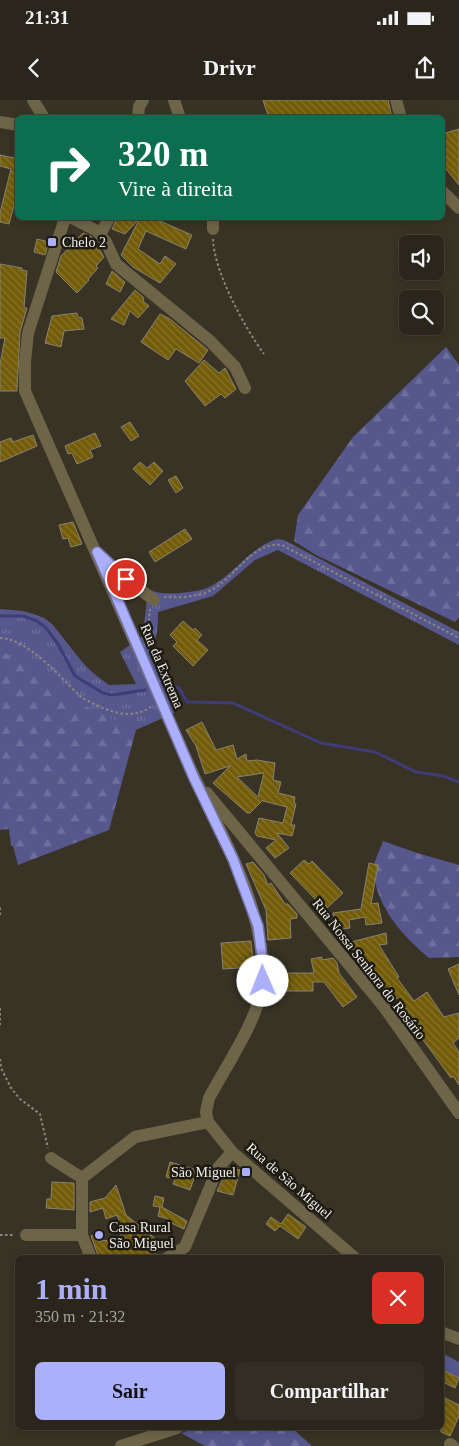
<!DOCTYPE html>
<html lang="pt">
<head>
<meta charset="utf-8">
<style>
	:root { --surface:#2a261b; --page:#322e24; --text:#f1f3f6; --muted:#a5a5a3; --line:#46433a; --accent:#acaffb }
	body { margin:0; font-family:Georgia,serif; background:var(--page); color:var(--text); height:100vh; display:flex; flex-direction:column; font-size:19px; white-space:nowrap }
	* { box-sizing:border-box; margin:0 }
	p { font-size:16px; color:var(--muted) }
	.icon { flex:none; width:28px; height:28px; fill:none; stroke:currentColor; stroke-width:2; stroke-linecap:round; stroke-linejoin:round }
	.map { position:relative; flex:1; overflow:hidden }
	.sheet { position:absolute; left:15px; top:1155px; width:429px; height:175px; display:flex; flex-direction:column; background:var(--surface); border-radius:8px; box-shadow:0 2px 8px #0003,0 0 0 1px var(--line) }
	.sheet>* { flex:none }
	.top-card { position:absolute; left:15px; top:15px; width:430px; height:105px; border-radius:8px; box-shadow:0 2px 8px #0003,0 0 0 1px var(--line); background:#0b6e4f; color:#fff; overflow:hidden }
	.fabs { position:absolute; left:399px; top:135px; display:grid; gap:10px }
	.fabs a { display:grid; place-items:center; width:45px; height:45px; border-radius:8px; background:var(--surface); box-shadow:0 2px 8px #0003,0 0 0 1px var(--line); font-size:25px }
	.pin { position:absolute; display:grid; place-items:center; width:42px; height:42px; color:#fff; margin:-21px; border:2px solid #fff; border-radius:50%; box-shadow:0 1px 5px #0007 }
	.me { position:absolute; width:55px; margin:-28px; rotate:359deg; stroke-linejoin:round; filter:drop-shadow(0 0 4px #0008) }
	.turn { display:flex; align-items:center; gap:18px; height:105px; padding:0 20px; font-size:22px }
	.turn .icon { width:65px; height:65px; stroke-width:2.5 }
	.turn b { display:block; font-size:35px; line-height:42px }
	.round { display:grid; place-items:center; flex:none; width:52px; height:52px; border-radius:8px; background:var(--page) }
	.summary { display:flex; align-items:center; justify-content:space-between; height:85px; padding:0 20px }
	h1 { font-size:30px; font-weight:700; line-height:38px; color:var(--accent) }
	.button { display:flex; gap:10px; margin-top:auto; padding:10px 20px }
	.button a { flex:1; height:58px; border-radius:8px; background:var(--accent); color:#111; font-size:20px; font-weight:700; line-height:58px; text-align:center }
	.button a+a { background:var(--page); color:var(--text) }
	.status { display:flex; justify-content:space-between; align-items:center; height:35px; padding:0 25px; background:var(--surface); direction:ltr }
	.status svg { height:14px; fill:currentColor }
	header { display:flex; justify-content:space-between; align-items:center; height:65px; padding:0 20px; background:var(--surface); font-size:22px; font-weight:700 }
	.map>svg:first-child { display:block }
	.green { fill:#56578d }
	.forest { fill:url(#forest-firs) }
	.park { fill:url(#park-tufts) }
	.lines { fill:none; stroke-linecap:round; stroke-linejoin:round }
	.stream { stroke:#3e3d77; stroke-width:3 }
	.building { fill:url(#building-back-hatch); stroke:#888271; fill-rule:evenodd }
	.path { stroke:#8c887c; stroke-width:2; stroke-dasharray:2.5 2.5; stroke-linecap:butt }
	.minor { stroke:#6e6549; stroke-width:12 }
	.route-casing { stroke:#7072a3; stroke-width:12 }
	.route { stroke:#acaffb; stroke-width:9 }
	.poi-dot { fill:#acaffb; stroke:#1d1b14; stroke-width:2 }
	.labels { text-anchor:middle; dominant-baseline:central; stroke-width:5; stroke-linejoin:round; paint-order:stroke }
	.poi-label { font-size:14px; fill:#f1eee5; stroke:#1d1b14; text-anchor:start }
	.street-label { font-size:14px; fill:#f1eee5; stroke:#1d1b14 }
</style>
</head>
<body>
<div class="status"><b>21:31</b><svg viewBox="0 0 49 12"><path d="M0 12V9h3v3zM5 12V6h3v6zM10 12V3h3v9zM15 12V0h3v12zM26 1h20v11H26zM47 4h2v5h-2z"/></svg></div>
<header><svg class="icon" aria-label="back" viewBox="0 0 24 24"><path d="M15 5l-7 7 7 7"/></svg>Drivr<svg class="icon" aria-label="share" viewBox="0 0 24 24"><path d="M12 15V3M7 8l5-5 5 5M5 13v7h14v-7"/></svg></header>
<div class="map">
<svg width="459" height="1346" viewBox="0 0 459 1346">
	<defs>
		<pattern id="forest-firs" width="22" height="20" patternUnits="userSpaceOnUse" patternTransform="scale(1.25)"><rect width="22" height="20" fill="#56578d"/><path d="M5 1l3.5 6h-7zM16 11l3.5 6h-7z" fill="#6f6f9d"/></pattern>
		<pattern id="park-tufts" width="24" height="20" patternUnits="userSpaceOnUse" patternTransform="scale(1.25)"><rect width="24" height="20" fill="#56578d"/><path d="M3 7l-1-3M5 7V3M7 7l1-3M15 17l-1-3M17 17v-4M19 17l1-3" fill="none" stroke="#6f6f9d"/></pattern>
		<pattern id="building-back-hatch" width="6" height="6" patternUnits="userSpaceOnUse" patternTransform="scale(1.25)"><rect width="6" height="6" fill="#725c09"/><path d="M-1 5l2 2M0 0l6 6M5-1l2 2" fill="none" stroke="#87742d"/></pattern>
	</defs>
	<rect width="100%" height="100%" fill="#383324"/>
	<path class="green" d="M442 1253 459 1262V1278L441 1268Z"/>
	<path class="forest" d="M446 247 459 265V517L455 522 316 455 294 441 298 415 353 337Z
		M0 509 23 511 44 518 52 524 87 568 110 617 136 630 109 730 18 765 13 746H11L9 729 0 730Z
		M383 741 417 753 459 765V857L429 858C402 835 373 804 374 766 375 758 381 748 383 741Z
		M199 1328H292L312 1346H205L181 1333Z"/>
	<path class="park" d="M277 439 284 440 459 532V545L278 450 255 460 213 496 158 512C158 524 158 542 149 550L170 593 174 613 136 630 64 596 0 549V511C57 509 52 531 85 565 92 573 101 579 109 585L136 584 120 552 143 536 147 498 150 490C160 494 169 494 180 493 189 492 199 491 207 488 233 477 248 448 277 439Z"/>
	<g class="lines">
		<path class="stream" d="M0 516H23L37 521 46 528 58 544 75 576 103 593 112 595 145 590
			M170 585 179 588 187 602 233 603 321 643 375 652 416 672 443 676 459 682"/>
	</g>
	<path class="building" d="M263 0H388L392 18H269Z
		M459 29V85L442 64V34Z
		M15 54H18V91L9 124 0 122V113L11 69 0 66V55L14 58Z
		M117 118H140L125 134 112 129Z
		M140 118H153L192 135 186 149 146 131 138 149 160 164 165 156 176 164 160 183 133 167 121 155Z
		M83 133 92 137 104 157 96 166 98 168 88 179 89 180 77 193 56 172 61 156Z
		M37 139 49 142 45 155 34 152Z
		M0 164 22 168V170L27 171 24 208H27L20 232 17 291H0V264L5 238H0Z
		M112 171 125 182 120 192 106 184Z
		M135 190 144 198 143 201 149 206 138 218 130 211 124 225 111 219Z
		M77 213 78 217 82 218 84 229 64 231 61 247 45 243 52 216Z
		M160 214 170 219 208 250 199 263 176 249 168 260 141 242Z
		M204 260 219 273 225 268 236 289 225 298 221 294 205 306 185 281Z
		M130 322 139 336 131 341 121 327Z
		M95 333 101 346 90 350 93 357 77 364 72 353 68 354 65 346Z
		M33 335 37 346 0 362V342L11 338 13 342Z
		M140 362 147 368 154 362 163 371 150 385 133 369Z
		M176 376 183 388 176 393 168 380Z
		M73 422 82 444 71 447 68 438 63 439 59 425Z
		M185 429 192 439 155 462 149 452Z
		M183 521 193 530 195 528 202 535 197 540 208 550 193 566 173 546 177 542 170 535Z
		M202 622 216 650 233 645 237 659 246 654 247 661 257 660 275 663 273 680 281 682 278 693 295 697 294 703 296 704 291 725H295L292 736 277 733 289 748 275 758 266 748 276 740 257 736 255 733 259 718 283 723 287 707 263 701V700L250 713H247L213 683 230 666 205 674 196 646 186 630ZM264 673 258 697 237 677Z
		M304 760 309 764 312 761 343 793 327 808H324L290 773Z
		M253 762 264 775 268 785 271 783 285 804H288L297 814V818L290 819 291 838 268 840 266 810 246 764Z
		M369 763 378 765 371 804 378 803 382 823 366 825 365 817 349 820 350 828 335 830 333 813 361 809Z
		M386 833 387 844 379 845 399 877 397 878 414 901 427 892 444 917 459 913V938L453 943 459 952V985L453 976 451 978 421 937 424 935 398 898 392 901 358 852 354 853 351 842Z
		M251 841 254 867 223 869 221 843Z
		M322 857V860L333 858 337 863 339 873 357 897 343 907 324 882H313V891H282V873H314L311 859Z
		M459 864V895L448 869Z
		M170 1062 197 1070 190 1090 173 1084 175 1079 166 1077Z
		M229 1067 240 1070 233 1095 217 1091Z
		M52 1082 74 1083V1110L46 1108 47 1099H51Z
		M116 1085 126 1115 162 1144 152 1158H99L91 1136 95 1135 97 1141 116 1140 123 1132 117 1115 106 1119 103 1108 90 1112V1102L105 1098Z
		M155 1096 164 1098 162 1107 187 1121 184 1129 167 1121 168 1119 158 1116 160 1107 153 1106Z
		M288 1114 306 1127 298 1139 280 1126 275 1131 266 1124 271 1117 281 1124Z
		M441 1269 459 1278 455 1288 441 1281Z
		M445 1298 459 1305V1316L450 1336 441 1332V1306Z"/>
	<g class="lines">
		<path class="path" d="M213 139C214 172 245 228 264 254
			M164 497C179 498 199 497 213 489 235 477 253 441 282 445L459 538
			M0 538C29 539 61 578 81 597 102 609 130 623 152 606
			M147 541 150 509
			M0 815V807
			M0 908V925
			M0 959 1 968 11 988 20 999 40 1014 48 1048
			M0 1135H15"/>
		<path class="minor" d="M33 0 44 18
			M174 0 180 18
			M396 0 401 18
			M138 18 139 7 143 0
			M0 22 18 25
			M442 91 459 108
			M65 118 28 233 25 262V291C78 411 130 532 183 652 214 724 264 798 263 879 262 914 226 966 209 998L206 1012 208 1022 232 1052 355 1158
			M72 118 97 131 106 142 116 164 210 241 235 267 245 288
			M213 118V129
			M100 135 109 118
			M102 458 112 468 154 500
			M207 693 384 907 459 1013
			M51 1058 82 1078
			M82 1078 135 1037 208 1022
			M82 1078V1135L91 1158
			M26 1135H82
			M167 1158 185 1147 218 1068 232 1052
			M441 1232 459 1239
			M450 1344 453 1346
			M121 1346 177 1328"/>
	</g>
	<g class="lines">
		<g class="route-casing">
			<path id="route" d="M126 479 97 452 194 678 233 759 258 826 262 857 263 881"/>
		</g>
		<use href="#route" class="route"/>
	</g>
	<g class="poi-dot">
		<rect x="47" y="137" width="10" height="10" rx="2.5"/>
		<rect x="241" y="1067" width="10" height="10" rx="2.5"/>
		<circle cx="99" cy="1135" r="5"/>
	</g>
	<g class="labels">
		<g class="poi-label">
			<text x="62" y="142">Chelo 2</text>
			<text x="236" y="1072" text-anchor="end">São Miguel</text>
			<text x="109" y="1127">Casa Rural<tspan x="109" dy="16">São Miguel</tspan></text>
		</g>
		<g class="street-label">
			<text transform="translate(162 566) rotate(67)">Rua da Extrema</text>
			<text transform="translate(369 869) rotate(52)">Rua Nossa Senhora do Rosário</text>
			<text transform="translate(289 1081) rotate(41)">Rua de São Miguel</text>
		</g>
	</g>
</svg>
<div class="fabs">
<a><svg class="icon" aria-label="sound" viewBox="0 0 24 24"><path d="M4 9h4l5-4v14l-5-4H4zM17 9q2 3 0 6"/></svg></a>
<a><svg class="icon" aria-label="search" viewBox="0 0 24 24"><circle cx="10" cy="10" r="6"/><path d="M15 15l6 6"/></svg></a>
</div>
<div class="pin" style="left:126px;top:479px;background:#d93025"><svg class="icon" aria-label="arrive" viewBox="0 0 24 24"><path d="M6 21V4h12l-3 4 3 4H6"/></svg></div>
<svg class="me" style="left:263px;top:881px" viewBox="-20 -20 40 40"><circle r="19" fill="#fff"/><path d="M0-13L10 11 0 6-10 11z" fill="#acaffb"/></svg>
<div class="top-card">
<div class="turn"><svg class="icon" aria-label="right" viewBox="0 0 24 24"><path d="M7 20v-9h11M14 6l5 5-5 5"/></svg><div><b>320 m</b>Vire à direita</div></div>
</div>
<section class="sheet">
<div class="summary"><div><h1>1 min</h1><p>350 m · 21:32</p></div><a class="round" style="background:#d93025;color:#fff"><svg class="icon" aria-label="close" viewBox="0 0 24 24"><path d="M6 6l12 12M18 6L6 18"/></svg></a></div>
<div class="button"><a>Sair</a><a>Compartilhar</a></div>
</section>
</div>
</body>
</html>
